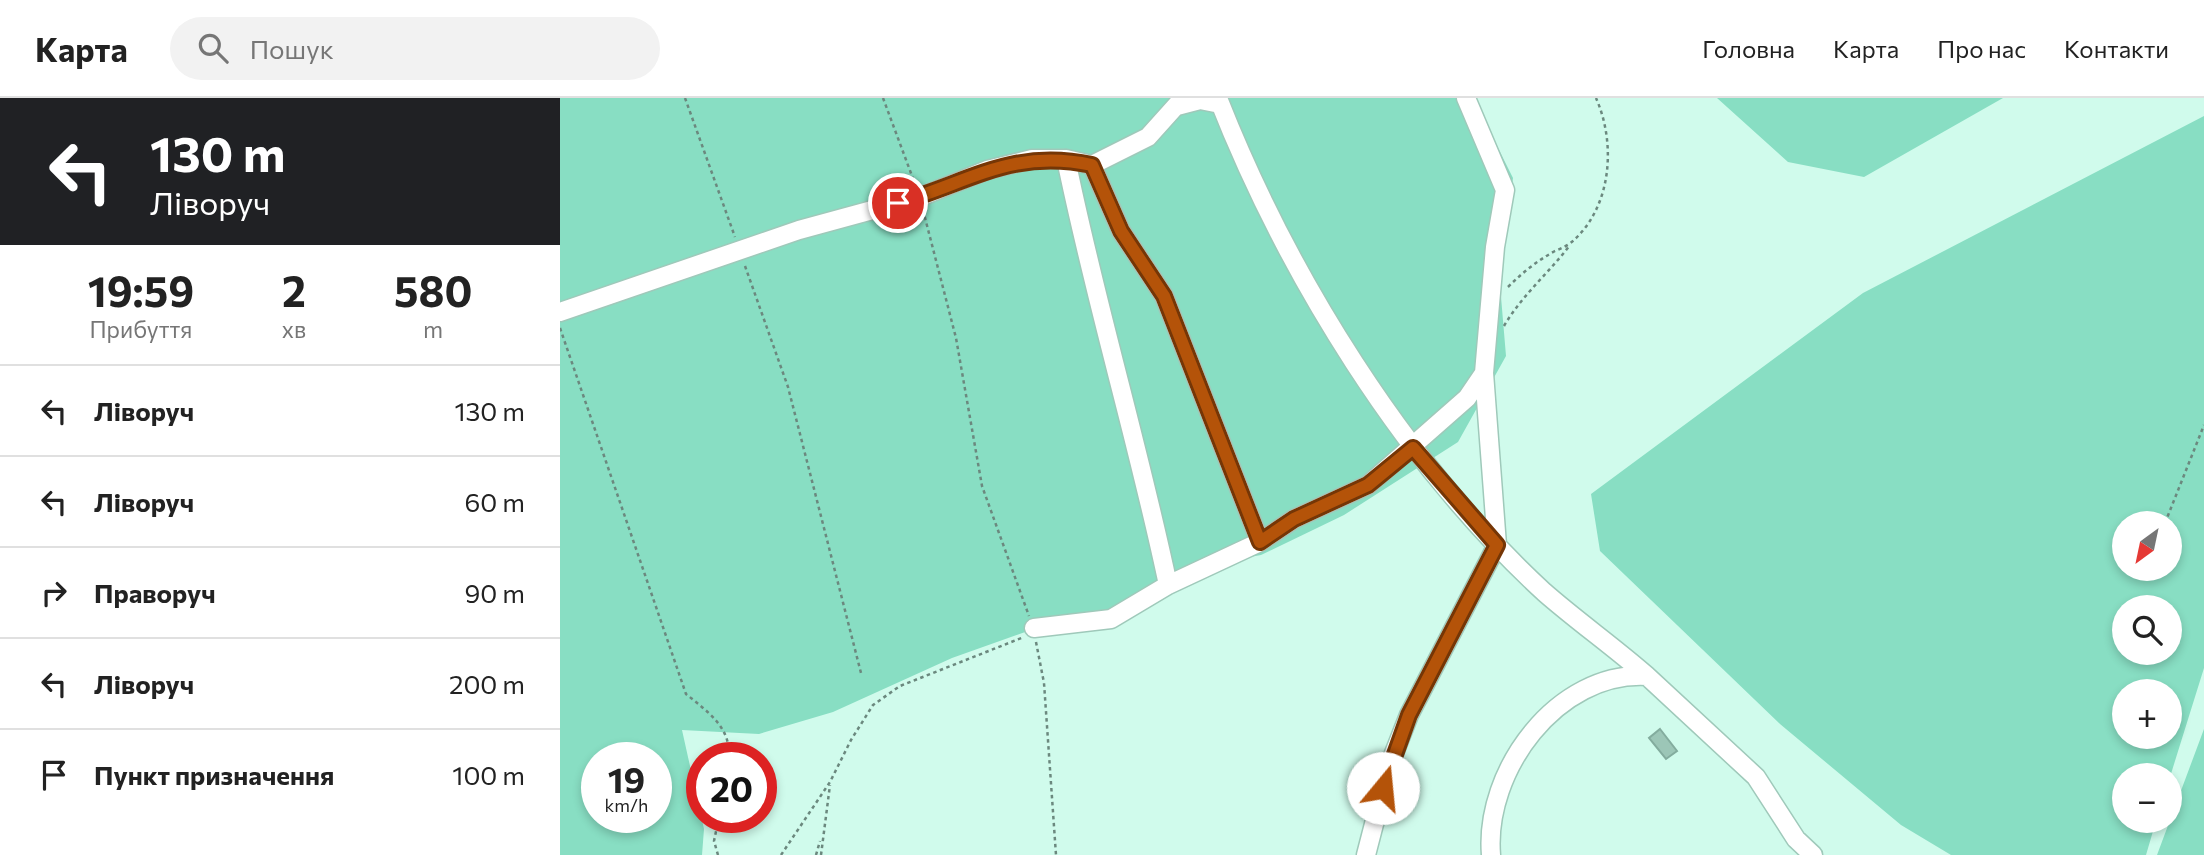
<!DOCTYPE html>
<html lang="uk">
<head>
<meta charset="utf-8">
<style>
	:root { --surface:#fff; --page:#f2f2f2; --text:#222; --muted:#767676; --line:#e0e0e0 }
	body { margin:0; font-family:Commissioner,sans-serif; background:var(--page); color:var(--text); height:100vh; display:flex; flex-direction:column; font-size:26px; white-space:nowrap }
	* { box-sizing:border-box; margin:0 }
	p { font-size:23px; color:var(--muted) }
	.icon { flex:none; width:38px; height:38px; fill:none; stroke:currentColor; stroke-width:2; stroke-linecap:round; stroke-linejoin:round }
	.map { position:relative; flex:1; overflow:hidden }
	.side { display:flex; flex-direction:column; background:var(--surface); width:560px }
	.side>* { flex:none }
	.banner { background:#202124; color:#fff; overflow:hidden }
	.needle { width:46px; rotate:213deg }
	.buttons { position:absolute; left:1552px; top:413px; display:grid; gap:14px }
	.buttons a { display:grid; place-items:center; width:70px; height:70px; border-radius:50%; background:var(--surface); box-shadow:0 4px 10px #0003; font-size:35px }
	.speed { position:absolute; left:21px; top:644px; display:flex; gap:14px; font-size:35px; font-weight:700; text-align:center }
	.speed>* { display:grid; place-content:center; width:91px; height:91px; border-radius:50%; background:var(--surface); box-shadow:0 4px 10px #0003; line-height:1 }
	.speed small { font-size:18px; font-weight:400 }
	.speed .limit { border:10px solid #d22; background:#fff; color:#111 }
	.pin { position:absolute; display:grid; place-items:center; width:60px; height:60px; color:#fff; margin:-30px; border:4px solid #fff; border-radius:50%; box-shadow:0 2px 7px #0007 }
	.me { position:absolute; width:77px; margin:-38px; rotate:17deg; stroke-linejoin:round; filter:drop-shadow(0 0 5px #0008) }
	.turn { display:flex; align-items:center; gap:24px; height:147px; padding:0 35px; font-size:32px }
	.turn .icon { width:91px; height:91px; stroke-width:2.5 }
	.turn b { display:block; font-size:49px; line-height:60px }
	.eta { display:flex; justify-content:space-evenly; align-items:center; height:119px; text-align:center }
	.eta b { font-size:42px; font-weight:700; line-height:49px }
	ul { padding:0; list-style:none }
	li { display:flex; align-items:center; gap:21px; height:91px; padding:0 35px; border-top:2px solid var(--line) }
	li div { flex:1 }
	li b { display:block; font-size:26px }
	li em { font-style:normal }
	header { display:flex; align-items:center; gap:42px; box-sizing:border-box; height:98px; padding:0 35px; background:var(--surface); border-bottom:2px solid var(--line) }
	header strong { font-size:33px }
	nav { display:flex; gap:38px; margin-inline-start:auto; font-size:24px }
	.search { width:490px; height:63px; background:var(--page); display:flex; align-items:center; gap:18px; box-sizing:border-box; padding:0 24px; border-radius:38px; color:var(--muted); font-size:26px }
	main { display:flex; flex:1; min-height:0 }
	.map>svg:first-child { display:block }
	.green { fill:#88dec3; fill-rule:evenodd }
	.building { fill:#9cc6b7; stroke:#83ac9e; stroke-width:2 }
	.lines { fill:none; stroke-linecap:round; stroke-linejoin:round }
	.minor-casing { stroke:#9fc9ba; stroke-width:21 }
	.path { stroke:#6b887e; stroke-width:2.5; stroke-dasharray:3.5 3.5; stroke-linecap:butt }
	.minor { stroke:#fff; stroke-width:18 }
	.route-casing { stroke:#753606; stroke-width:18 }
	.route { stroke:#b45309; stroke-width:12 }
</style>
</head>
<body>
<header>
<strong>Карта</strong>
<div class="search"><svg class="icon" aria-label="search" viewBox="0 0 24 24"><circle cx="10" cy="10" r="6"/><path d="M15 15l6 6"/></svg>Пошук</div>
<nav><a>Головна</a><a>Карта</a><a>Про нас</a><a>Контакти</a></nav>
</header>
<main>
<section class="side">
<div class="banner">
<div class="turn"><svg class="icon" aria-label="left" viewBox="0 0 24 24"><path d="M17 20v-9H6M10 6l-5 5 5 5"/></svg><div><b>130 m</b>Ліворуч</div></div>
</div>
<div class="eta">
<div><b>19:59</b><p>Прибуття</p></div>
<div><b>2</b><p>хв</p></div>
<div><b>580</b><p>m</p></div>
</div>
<ul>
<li><svg class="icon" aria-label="left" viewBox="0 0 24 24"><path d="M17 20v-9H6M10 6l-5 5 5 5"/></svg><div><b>Ліворуч</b></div><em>130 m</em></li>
<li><svg class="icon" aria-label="left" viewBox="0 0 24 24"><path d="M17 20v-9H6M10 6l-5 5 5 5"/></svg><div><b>Ліворуч</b></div><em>60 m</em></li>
<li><svg class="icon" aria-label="right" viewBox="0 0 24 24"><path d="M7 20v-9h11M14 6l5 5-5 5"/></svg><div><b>Праворуч</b></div><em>90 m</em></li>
<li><svg class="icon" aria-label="left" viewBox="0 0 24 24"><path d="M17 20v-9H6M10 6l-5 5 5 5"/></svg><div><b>Ліворуч</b></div><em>200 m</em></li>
<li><svg class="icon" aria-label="arrive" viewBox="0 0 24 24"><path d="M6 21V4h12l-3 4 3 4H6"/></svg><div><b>Пункт призначення</b></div><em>100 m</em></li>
</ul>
</section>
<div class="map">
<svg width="1644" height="757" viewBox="0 0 1644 757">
	<rect width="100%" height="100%" fill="#d0fbec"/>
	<path class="green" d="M0 0H913L953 80 939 175 946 258 898 344 784 417 701 457 627 470 594 485 559 511 499 522 392 560 273 614 199 636 122 632 144 731 142 757H0ZM37 660H96V719H37Z
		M1157 0H1443L1304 79 1228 64Z
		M1644 18V570L1610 679 1564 677V723H1596L1586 757H1391L1341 727 1220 626 1040 453 1031 396 1303 195ZM1564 425H1610V471H1564ZM1564 509H1610V555H1564ZM1564 593H1610V639H1564Z
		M1644 631V757H1597Z"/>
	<path class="building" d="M1100 631 1117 653 1106 661 1089 640Z"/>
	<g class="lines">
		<g class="minor-casing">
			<path id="minor" d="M658 0C728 178 843 364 984 494 1017 523 1054 549 1087 578
				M617 8 640 2 660 6
				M506 61C535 204 578 344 608 487
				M532 67 561 133 604 198 700 444
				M0 214 239 132 360 99 427 72 472 61H506L532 67 588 39 623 0
				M474 530 551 521 608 487 700 444 734 421 808 387 907 300 924 275 935 149 945 92 906 0
				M806 757 829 668 849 617 937 447 924 275
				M931 757C924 673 997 573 1087 578L1196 679 1236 741 1253 757"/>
		</g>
		<path class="path" d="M125 0 175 139
			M323 0 355 86
			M363 112 396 240 422 388 469 518
			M185 168 228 289 301 575
			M948 189C963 174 977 163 995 153 1002 150 1009 147 1014 142 1052 107 1056 45 1036 0
			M944 228C962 197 989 175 1010 147
			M0 230 126 596C148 614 171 629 169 660
			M1605 425 1644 327
			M476 544 484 585 496 757
			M158 757 154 743 159 719
			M221 757 270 684 291 642 313 607 340 588 464 539
			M256 757 260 743
			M261 757 270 687"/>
		<use href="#minor" class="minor"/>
	</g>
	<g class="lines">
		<g class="route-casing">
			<path id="route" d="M338 105C410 84 453 50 532 67L561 133 604 198 700 444 734 421 808 387 853 350 937 447 849 617 823 690"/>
		</g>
		<use href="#route" class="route"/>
	</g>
</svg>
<div class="buttons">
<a><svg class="needle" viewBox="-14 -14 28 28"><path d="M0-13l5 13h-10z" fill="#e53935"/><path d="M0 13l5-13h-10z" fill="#767676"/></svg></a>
<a><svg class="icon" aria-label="search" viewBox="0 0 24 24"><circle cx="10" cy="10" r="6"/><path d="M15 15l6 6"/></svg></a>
<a>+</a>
<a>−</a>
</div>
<div class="speed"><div>19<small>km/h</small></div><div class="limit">20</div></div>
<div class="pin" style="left:338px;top:105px;background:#d93025"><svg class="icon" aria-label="arrive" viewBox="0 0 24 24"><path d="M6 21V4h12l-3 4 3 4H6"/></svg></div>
<svg class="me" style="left:823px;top:690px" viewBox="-20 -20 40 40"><circle r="19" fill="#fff"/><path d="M0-13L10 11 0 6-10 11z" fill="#b45309"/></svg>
</div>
</main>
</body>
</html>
